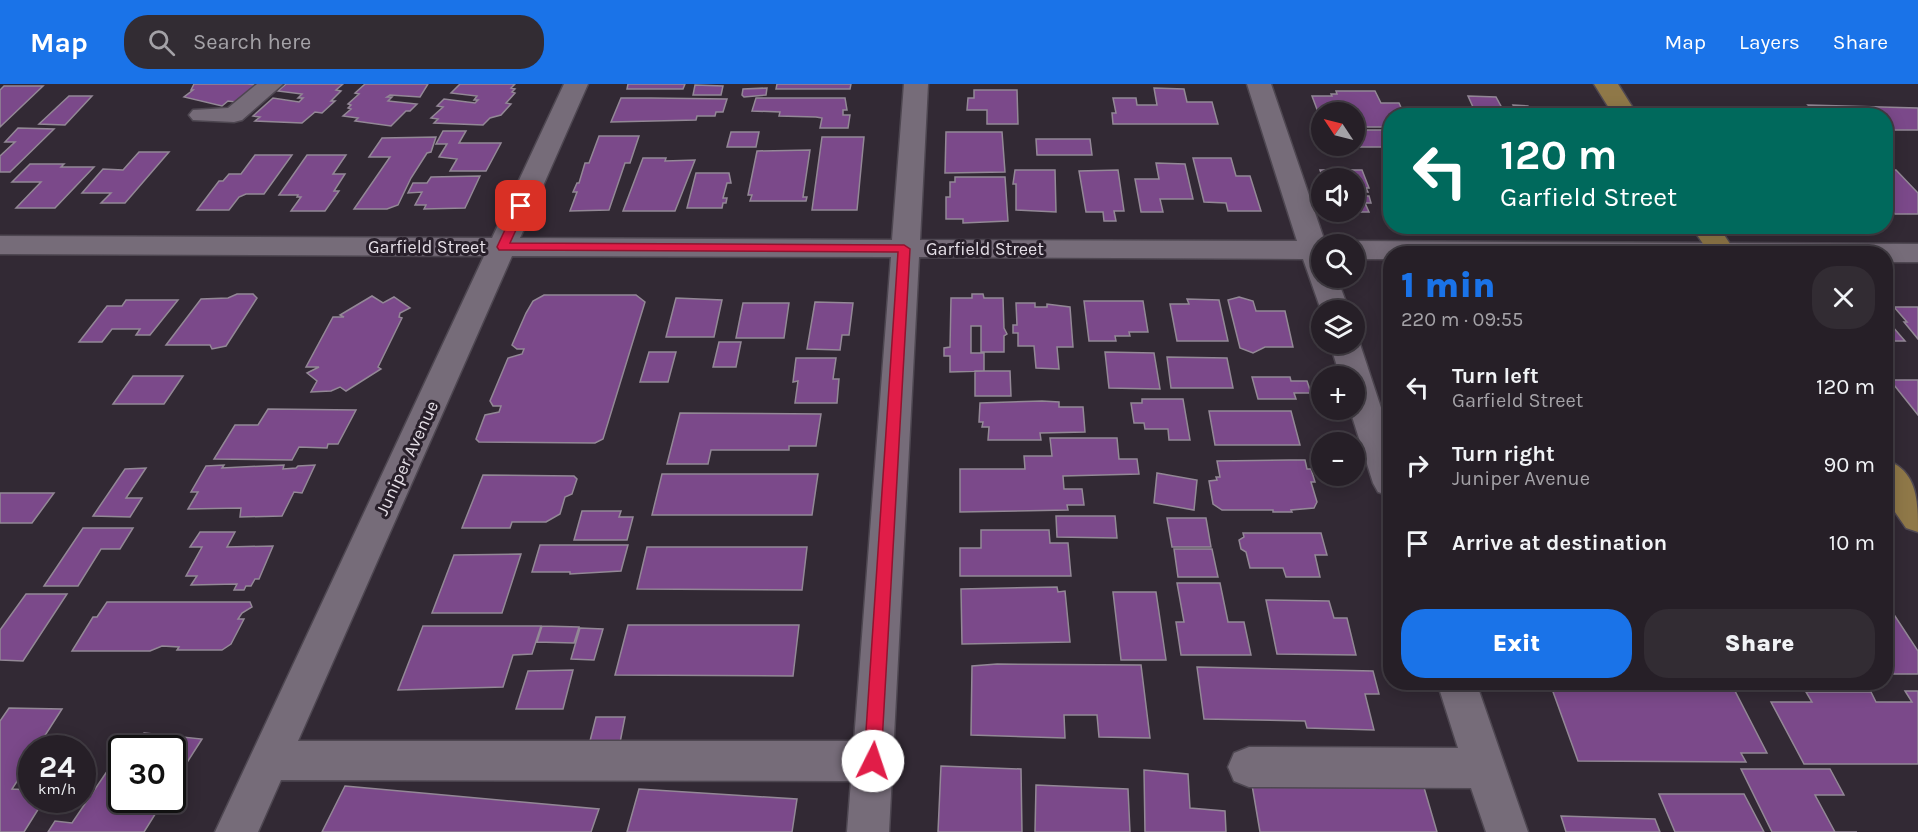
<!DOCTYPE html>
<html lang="en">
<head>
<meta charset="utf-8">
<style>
	:root { --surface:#261f27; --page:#322c33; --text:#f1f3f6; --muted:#a4a2a7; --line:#423d44; --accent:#1a73e8 }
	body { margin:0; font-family:Karla,sans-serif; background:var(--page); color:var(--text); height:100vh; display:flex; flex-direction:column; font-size:22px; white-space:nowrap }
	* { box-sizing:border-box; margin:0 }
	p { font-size:20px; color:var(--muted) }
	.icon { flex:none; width:33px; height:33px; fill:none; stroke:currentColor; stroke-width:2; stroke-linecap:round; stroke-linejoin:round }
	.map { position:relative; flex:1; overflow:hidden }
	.drawer { position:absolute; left:1383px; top:162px; width:510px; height:444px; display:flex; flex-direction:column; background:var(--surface); border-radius:24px; box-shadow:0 3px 15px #0003,0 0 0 2px var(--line) }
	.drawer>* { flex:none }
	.banner { position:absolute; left:1383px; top:24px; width:510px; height:126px; border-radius:24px; box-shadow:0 3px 15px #0003,0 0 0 2px var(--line); background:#00695c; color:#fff; overflow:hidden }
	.needle { width:39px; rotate:305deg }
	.buttons { position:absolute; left:1311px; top:18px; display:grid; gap:12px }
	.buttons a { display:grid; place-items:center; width:54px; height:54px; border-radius:50%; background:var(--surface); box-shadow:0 3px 15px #0003,0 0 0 2px var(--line); font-size:30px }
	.speed { position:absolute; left:18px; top:651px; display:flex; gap:12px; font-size:30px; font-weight:700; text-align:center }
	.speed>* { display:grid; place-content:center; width:78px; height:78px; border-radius:50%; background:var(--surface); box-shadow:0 3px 15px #0003,0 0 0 2px var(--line); line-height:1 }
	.speed small { font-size:15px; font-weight:400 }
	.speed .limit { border:3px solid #111; border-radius:9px; background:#fff; color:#111 }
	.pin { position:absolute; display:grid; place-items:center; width:51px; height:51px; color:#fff; margin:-26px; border-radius:12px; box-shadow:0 3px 9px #0006 }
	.me { position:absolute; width:66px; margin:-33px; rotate:4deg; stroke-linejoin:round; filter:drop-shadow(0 0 4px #0008) }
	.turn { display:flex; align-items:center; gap:21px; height:126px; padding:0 18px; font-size:27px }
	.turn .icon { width:78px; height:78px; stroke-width:2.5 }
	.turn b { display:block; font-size:42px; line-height:51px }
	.round { display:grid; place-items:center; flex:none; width:63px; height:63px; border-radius:24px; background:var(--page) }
	.head { display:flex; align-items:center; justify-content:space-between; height:102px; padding:0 18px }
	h1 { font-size:36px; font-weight:800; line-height:45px; color:var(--accent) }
	.cta { display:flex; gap:12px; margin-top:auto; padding:12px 18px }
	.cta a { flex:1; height:69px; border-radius:24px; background:var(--accent); color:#fff; font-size:24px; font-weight:800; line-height:69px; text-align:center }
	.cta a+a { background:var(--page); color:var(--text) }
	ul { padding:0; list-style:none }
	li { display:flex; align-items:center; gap:18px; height:78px; padding:0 18px }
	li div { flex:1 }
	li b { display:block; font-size:22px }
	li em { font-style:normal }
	header { display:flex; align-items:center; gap:36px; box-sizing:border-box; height:84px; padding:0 30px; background:var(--accent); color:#fff }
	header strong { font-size:28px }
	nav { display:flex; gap:33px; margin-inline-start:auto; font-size:21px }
	.search { width:420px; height:54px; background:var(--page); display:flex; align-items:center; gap:15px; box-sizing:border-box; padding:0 21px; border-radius:24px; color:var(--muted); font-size:22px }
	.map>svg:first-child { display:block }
	.building { fill:#7b498a; stroke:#938896; stroke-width:1.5 }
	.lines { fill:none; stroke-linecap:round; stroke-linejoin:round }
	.minor-casing { stroke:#4e4751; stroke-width:3 }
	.major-casing { stroke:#4e4751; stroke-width:3 }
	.minor { fill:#766c79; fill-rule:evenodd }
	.major { fill:#8f7848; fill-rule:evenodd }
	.route { fill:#e11d48; stroke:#92132f; stroke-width:1.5 }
	.labels { text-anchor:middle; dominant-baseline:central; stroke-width:6; stroke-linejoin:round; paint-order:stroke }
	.street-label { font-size:18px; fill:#e4dee6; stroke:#281f2a }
</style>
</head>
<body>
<header>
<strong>Map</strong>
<div class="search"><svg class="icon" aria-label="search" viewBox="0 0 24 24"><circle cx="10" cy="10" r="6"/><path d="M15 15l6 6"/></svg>Search here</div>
<nav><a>Map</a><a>Layers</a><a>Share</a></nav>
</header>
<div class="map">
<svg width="1918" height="748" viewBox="0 0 1918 748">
	<rect width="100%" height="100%" fill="#322934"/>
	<path class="building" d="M194 0H247L260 1 236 18 228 17 222 22 184 13 193 6H191Z
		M286 0H343L336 6 341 7 331 17H335L322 29 315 28 302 39 255 37 260 33 253 32 273 14 299 18 303 14H298L302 10 278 7Z
		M365 0H428L420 13 390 11 387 13H392L388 17 417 20 410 27H406L391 42 355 37 358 34 343 32 351 25 348 24 351 21 348 20 359 10 355 9Z
		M460 0H515L511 4 515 5 512 8 515 9 506 19 511 20 501 31 490 34 483 41 434 39 438 35 431 34 443 23 437 22 444 15 475 19 478 16H474L477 12 451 9Z
		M628 0H685L683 5H627Z
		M777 0H851L850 5H776Z
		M695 1 723 2 721 11H693Z
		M4 2H43L0 43V6Z
		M767 4 766 11 744 13 742 11 743 5Z
		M1154 4 1184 5 1187 18H1212L1218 40H1113L1112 29H1116L1113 14H1136L1137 21H1157Z
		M974 6H1017L1018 40H987V26H967L968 14H974Z
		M1336 7H1375L1381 19H1399L1405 32H1390V43H1362L1356 28H1318L1312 12H1332L1331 10H1337Z
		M69 12H92L65 41 39 40Z
		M1468 12 1496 13 1502 24 1473 23Z
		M621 14H651L727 15 723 28H716L715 32H697L696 36 611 38Z
		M756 14H845L847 26H843V31H850L848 44H820L822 34 816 33 779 32 780 28 752 27Z
		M1513 21 1528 22 1530 26H1547L1550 32H1519Z
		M1808 21 1918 24V46H1886V32H1800L1792 23H1810Z
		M18 44 54 45 10 88H0V72L15 58H5Z
		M1354 46H1386L1390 63H1340L1354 62Z
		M443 47H466L459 59H501L486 87H450L457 75 439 73 447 60H436Z
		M731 48H759L756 63H727Z
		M946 48H1002L1005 88 945 89Z
		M599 52H639L630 79H625L609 126 570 127 577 108H573L577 99H579L585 79H589Z
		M436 53 431 68 427 69 411 94 398 121 387 125H354L390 73H369L382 54Z
		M822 53H864L857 126H812Z
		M1036 55H1090L1092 71H1037Z
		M810 66 803 113H807L806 117H750L752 111H748L757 67Z
		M139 68H169L125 119H101L111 109H82L103 85 123 86Z
		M255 71H292L264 110H246L239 113 229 126H197L219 97H223L229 90H241Z
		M307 71H346L333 90H345L334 107H339L325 127H291L301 113H297L298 111H279Z
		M643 74H666L665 77 695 76 675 127H623Z
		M1193 74H1231L1236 92H1250L1261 127H1228L1226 119 1204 118Z
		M1156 79 1185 80 1193 115H1160L1163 128H1141L1135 95H1159Z
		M30 80H64L61 83H94L55 124H16L41 98H12Z
		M1015 86H1055L1056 128 1016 126V100H1013Z
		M1118 86 1124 127H1114L1116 137H1104L1103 128H1086L1079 87Z
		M1320 86H1362L1369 104H1366L1368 108H1361L1363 112H1369L1371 119H1365L1369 128H1336H1354V94H1323Z
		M1886 86H1896L1918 109V130H1895L1886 121Z
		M696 89H729L731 99H727L723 114H727L726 119H723L722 124H687Z
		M480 92 465 124 424 125 426 121H415L422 108 408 109 413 99H427L431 93Z
		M955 93H1005L1008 137 963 139V135H946V113H950V98H955Z
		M237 210H253L257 214 226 262 212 265 210 261H166L201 215 228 214Z
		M972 210H983L984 214H1003L1004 244 1007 250 1004 252V268H981V242H971V269H984V287L950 288V272H944V264L950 263 951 214H972Z
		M544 211H636L645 218 603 355 595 359 479 358 476 355 485 331 499 328 501 322H493L490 317 508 274 522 270 524 265H517L512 261 526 229 533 217Z
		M372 212 383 219 394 213 410 224 400 229 399 233 402 234 378 283 381 285 346 307 340 303 331 307 311 308 317 297 307 289 319 283H306L333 233H344L340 231Z
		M1239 213 1253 217 1256 227H1285L1293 263H1265L1253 269 1240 264 1228 216Z
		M676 214 722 216 714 253H666Z
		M1187 215 1219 216 1228 257H1177L1170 220H1189Z
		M126 216H178L150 251H136L140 245H112L102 258H79L107 222H122Z
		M1084 217H1143L1148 248H1129L1130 252H1115L1116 257H1089Z
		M815 218 853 219 849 251H842L840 266 807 265Z
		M743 219H789L784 254H736Z
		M1016 219H1035V223H1047V220L1070 223 1073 263H1057L1059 285 1036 284 1034 262H1018V249H1013V241H1017Z
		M1894 223H1918V255L1904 238H1907Z
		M1886 235 1905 257H1886Z
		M719 258H741L736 283H713Z
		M649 268H676L668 298H640Z
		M1105 268 1154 269 1160 305 1109 304Z
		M1167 273 1227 274 1233 304H1171Z
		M796 274H836L833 295H839L837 319H795L798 297 793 298Z
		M975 287H1010L1011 312H975Z
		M133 292H183L164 320H113Z
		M1252 293H1290L1291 297H1307L1311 309H1294L1296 315H1258Z
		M1890 296H1918V331Z
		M1142 315H1183L1190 356H1169L1168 345H1145L1144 339H1134L1131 319H1142Z
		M1042 317 1059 318V323H1083L1085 348 1040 349 1041 356H988L989 343H982L983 338H979L980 319Z
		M268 325 356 326 338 360H328L327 364 299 363 292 376 214 375 235 341H258Z
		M1209 327H1291L1300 361H1215Z
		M680 329 821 330 816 362H789V366H711L708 380H667Z
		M1050 354H1117L1119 375H1137L1139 390 1063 392 1064 405H1082L1084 421H1067L1068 426 960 428V385H1025L1024 372H1052Z
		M1289 376H1305L1307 385H1311L1315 398H1311L1317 418 1314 424 1291 426 1292 428H1273V426H1222L1213 420 1209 397 1217 396 1216 393H1220L1217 377Z
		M224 381 222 384 284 381 283 385 296 384 298 382 315 381 302 409 294 408 282 432 240 433 241 424 188 425 198 408H191L206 382Z
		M146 384 126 414H142L130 433 93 432 125 385Z
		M1157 389 1197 396 1194 426 1154 419Z
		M662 390H818L812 431H652Z
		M483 391 574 392 577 395 572 410 565 413 560 430 546 438H512L510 444H462Z
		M0 409H54L32 439H0Z
		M582 427H621L619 433H633L627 456H574Z
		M1056 432H1115L1117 454 1057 453Z
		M1167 434H1206L1211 463H1172Z
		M83 444H133L120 465H101L78 502H44Z
		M981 446H1049L1050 459H1068L1071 492H960V464H981Z
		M200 448H235L227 463 273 462 259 495H255L251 502H246L244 506H234L237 500 191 501 197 492H186L202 463H190Z
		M1243 449H1321L1327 471H1315L1320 493H1286L1283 484H1250L1246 468 1241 465 1239 456 1244 453Z
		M540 461H628L621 487 570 490V488H532Z
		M647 463H807L802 506 637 505Z
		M1174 465H1212L1218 493H1178Z
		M521 470 502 529H432L454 471Z
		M1177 499H1220L1228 538H1244L1251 571H1181L1176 538H1184Z
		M1057 503 1058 508 1065 507 1070 558 962 560 961 505Z
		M1113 508H1156L1166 576H1121Z
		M26 510H67L23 577 0 576V546Z
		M1266 516 1329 517 1334 534H1347L1356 571 1277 570Z
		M107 518H250L252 523 242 529 238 535H244L231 560 222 566H177L179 563 162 562 150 567H72L93 533H97Z
		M1886 529H1893L1918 567V590H1893L1886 581Z
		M628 541H799L793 592 615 591Z
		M423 542H541L532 570 513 571 503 603 398 606Z
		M542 542 579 543 574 559 537 558Z
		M580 544 603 545 594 576 571 575Z
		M997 580 1141 581 1150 654 1099 653 1097 631H1064L1065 654 971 651 972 582Z
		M1197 583 1373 587 1379 610H1365L1374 646 1307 644 1305 637 1204 635Z
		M573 586 563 625H516L528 587Z
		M1552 605 1735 607 1767 669H1741L1746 678 1578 677Z
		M1905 607H1918V680H1804L1771 618H1812L1806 608H1871L1876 618H1912Z
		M9 624 62 625 37 664H32V674L12 705 32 706V716H44L24 748H0V637Z
		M596 633H625L618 669H587Z
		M144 649 202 655 172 702V664H133Z
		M122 682V716H164L144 748H48L55 737 72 739 110 683Z
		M941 682 1021 685 1022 748H938Z
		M1741 685H1830L1844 711H1815L1835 748H1857H1772Z
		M1144 686 1188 690 1190 724 1225 727 1226 748H1145Z
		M1423 700 1437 748H1260L1252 701Z
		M1036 701 1128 705 1130 748H1035Z
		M345 702 599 725 591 748H322Z
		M639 705 797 715 792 748H627Z
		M1659 710H1744L1764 748H1675Z
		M1561 732 1655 735 1660 748H1566Z"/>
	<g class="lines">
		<g class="minor-casing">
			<path id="minor" d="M257 0H283L242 36 234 38 193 36 189 31 193 26 228 24Z
				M564 0H588L520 154 892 156 904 0H928L920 156 1297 157 1247 0H1271L1325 158 1332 160H1322V194H1337L1349 226H1322V229L1303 175 919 173 889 748H847L851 697 281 696 258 748H215L484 172 0 170V152L492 154ZM512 172 891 173 854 657H298Z
				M1354 157 1918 160V178H1886V170H1390V175H1354V160H1344Z
				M1354 252 1360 260 1390 351V412L1378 408 1373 399 1350 326H1354V292H1340L1330 260H1354Z
				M1437 598H1476L1528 748H1486L1471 704 1249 703 1234 697 1228 683 1234 669 1249 663 1458 664Z"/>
		</g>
		<g class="major-casing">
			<path id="major" d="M1594 0H1618L1638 32H1614Z
				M1691 142H1718L1737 170H1710Z
				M1886 376C1918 387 1918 418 1918 448L1906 444 1886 415Z"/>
		</g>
		<use href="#minor" class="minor"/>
		<use href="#major" class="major"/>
	</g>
	<path class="route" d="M517 120 527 122 510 159 904 161 910 165 881 677 879 683 873 685 867 683 864 677 898 168 499 166 497 163Z"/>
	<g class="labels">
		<g class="street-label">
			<text x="427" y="163">Garfield Street</text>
			<text x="985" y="165">Garfield Street</text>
			<text transform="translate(407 374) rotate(-65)">Juniper Avenue</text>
		</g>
	</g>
</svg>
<div class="buttons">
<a><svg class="needle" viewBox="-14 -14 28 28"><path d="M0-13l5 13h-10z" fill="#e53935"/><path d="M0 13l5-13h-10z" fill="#a4a2a7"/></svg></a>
<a><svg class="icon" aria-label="sound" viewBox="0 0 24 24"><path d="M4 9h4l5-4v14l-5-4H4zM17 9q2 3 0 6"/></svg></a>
<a><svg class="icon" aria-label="search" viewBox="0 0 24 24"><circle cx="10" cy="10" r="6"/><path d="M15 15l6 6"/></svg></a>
<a><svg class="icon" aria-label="layers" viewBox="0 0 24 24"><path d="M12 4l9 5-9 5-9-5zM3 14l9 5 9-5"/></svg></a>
<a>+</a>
<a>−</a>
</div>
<div class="speed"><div>24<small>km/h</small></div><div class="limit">30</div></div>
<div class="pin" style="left:521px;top:122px;background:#d93025"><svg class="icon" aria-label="arrive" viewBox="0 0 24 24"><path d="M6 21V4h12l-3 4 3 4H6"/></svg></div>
<svg class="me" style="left:873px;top:677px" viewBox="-20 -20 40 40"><circle r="19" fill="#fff"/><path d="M0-13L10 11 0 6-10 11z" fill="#e11d48"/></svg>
<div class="banner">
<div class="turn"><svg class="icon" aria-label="left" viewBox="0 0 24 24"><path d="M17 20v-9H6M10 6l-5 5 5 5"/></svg><div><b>120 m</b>Garfield Street</div></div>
</div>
<section class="drawer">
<div class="head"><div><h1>1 min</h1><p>220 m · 09:55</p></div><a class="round"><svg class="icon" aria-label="close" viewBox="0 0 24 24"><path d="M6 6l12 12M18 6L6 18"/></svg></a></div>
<ul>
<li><svg class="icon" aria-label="left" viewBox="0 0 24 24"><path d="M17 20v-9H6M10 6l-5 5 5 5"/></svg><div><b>Turn left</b><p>Garfield Street</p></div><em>120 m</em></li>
<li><svg class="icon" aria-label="right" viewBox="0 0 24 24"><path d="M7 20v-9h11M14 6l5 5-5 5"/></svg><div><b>Turn right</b><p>Juniper Avenue</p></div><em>90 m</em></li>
<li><svg class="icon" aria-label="arrive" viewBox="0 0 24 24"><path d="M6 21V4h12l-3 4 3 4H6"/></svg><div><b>Arrive at destination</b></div><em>10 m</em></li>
</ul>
<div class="cta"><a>Exit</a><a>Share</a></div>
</section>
</div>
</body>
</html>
